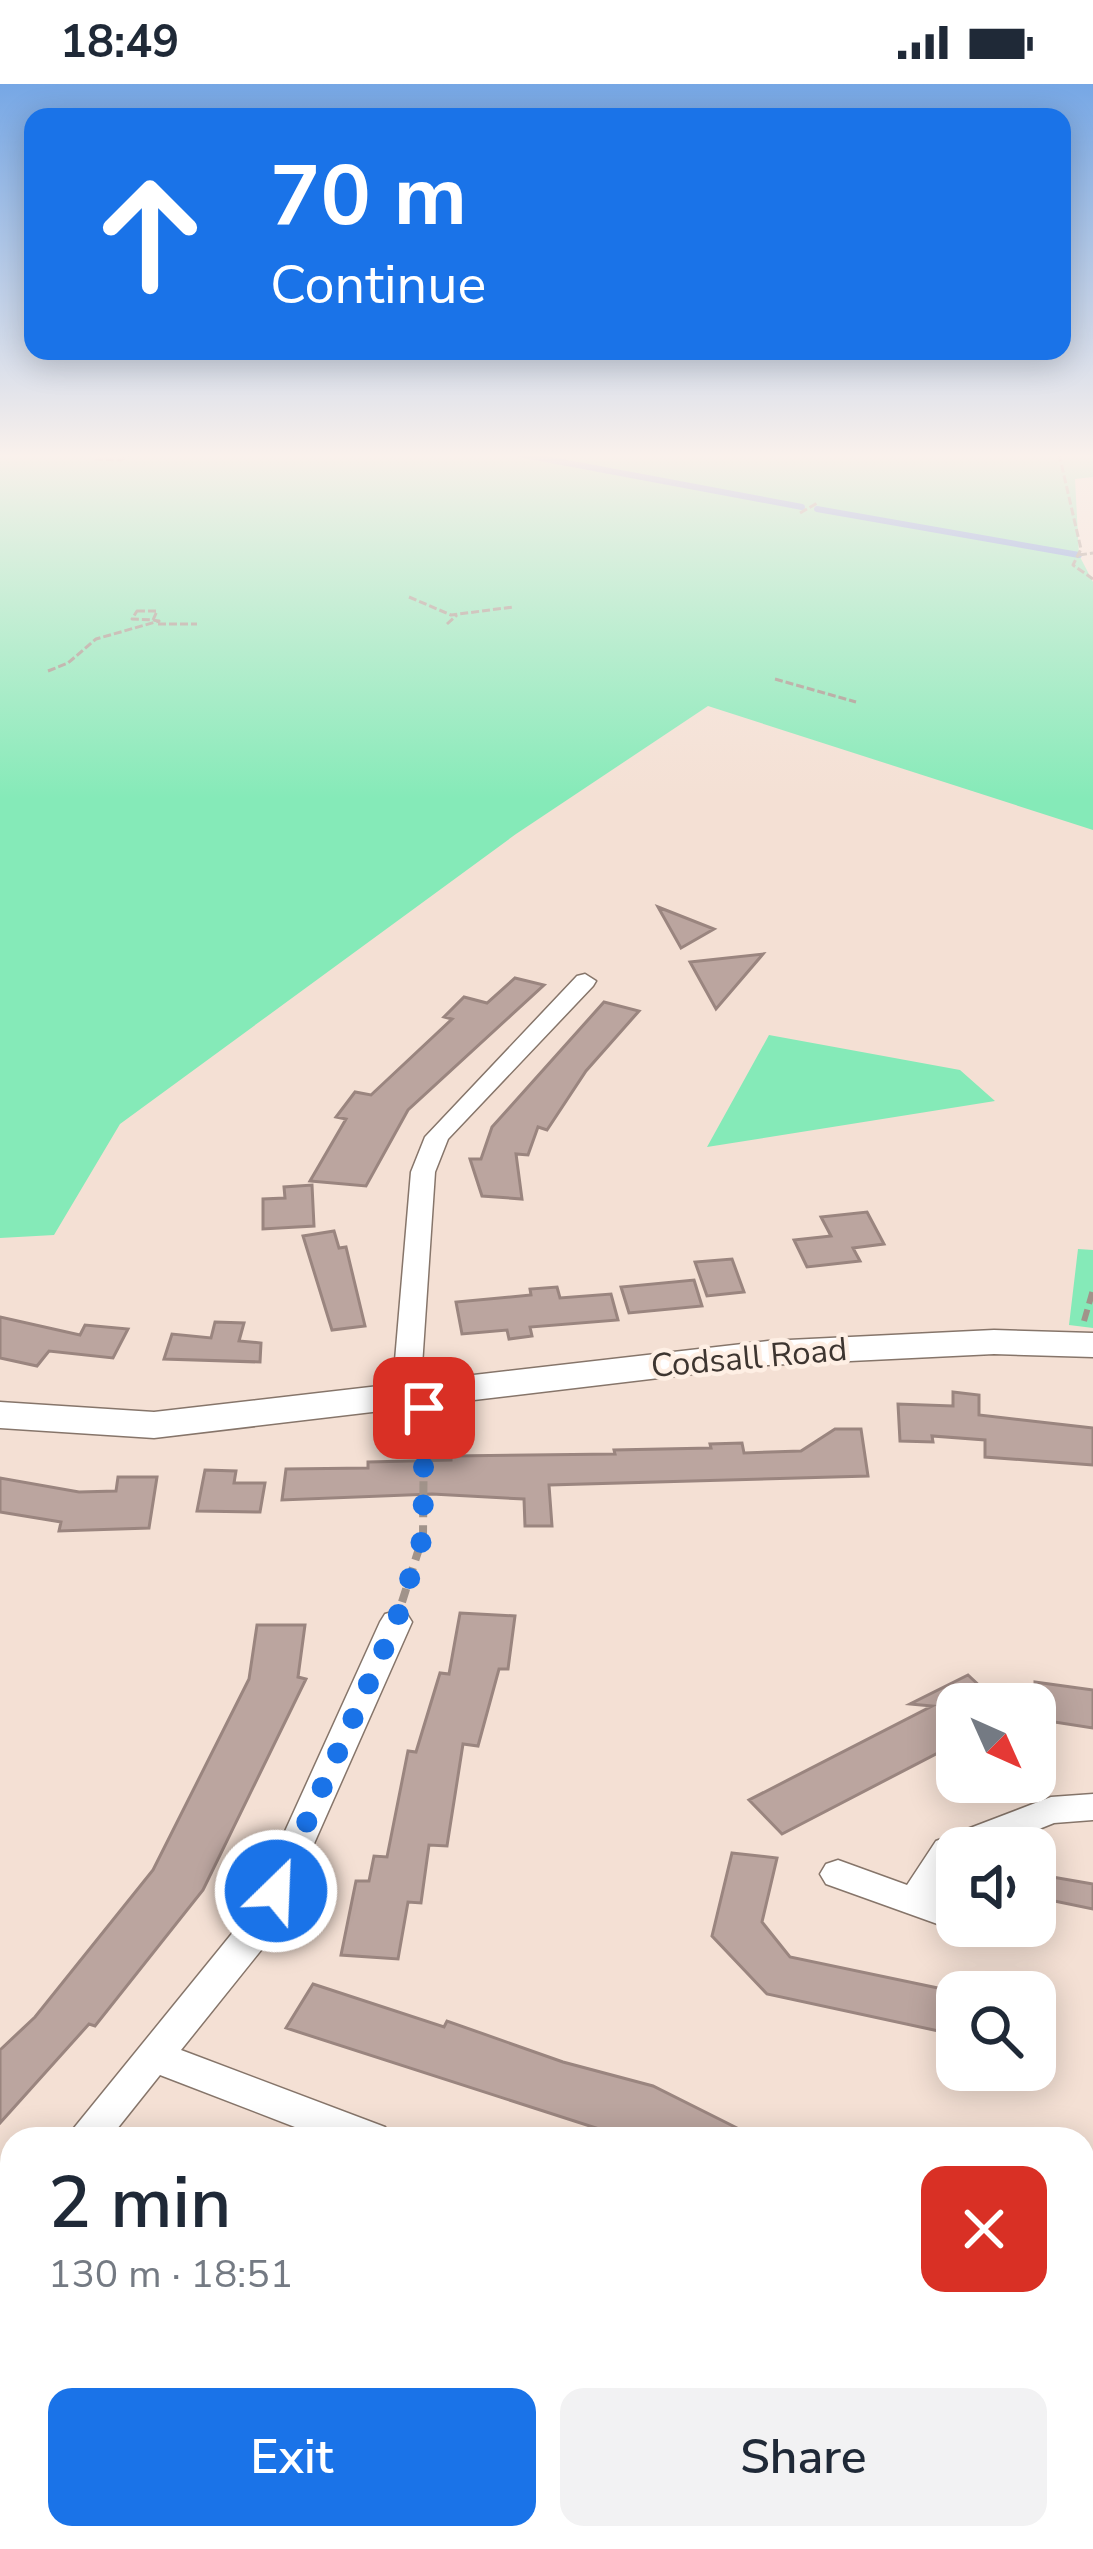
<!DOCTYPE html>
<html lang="en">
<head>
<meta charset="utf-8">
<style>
	:root { --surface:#fff; --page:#f2f2f3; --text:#1f2937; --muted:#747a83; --accent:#1a73e8 }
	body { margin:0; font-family:"Nunito Sans",sans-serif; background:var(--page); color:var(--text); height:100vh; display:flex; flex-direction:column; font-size:45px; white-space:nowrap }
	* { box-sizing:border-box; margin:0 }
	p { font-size:39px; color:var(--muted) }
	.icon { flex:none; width:66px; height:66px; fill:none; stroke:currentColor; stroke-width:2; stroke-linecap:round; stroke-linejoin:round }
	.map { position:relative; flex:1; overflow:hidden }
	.drawer { position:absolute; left:0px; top:2043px; width:1095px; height:423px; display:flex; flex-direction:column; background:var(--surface); border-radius:36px 36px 0 0; box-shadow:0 6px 30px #0003 }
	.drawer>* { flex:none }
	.top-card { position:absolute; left:24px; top:24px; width:1047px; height:252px; border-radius:24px; box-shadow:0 6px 30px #0003; background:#1a73e8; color:#fff; overflow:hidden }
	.needle { width:78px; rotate:135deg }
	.controls { position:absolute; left:936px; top:1599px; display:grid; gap:24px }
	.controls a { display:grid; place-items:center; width:120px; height:120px; border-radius:24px; background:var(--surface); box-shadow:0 6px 30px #0003; font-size:60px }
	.pin { position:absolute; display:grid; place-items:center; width:102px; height:102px; color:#fff; margin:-51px; border-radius:24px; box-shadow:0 6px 18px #0006 }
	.me { position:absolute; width:132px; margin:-66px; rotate:24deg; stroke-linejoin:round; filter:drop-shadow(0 0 9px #0008) }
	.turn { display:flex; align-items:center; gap:42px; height:252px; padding:0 48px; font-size:54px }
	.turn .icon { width:156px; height:156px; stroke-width:2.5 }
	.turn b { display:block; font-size:84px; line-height:102px }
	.round { display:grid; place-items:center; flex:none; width:126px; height:126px; border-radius:24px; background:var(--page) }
	.overview { display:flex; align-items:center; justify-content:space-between; height:204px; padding:0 48px }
	h1 { font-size:72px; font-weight:600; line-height:90px }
	.action { display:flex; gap:24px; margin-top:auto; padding:24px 48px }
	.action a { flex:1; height:138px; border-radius:24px; background:var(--accent); color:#fff; font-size:48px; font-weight:600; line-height:138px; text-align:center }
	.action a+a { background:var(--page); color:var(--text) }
	.status { display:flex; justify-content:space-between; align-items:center; height:84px; padding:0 60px; background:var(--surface); direction:ltr }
	.status svg { height:33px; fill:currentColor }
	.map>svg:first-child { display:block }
	.green { fill:#85eab8 }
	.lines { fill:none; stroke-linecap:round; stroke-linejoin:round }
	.stream { stroke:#6b93e0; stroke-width:6 }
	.building { fill:#bba59f; stroke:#9a857f; stroke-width:3 }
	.street-casing { stroke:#86756a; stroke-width:3 }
	.secondary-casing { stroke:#86756a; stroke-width:3 }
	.path-far2 { stroke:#a1938a; stroke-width:3; stroke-dasharray:8 3; stroke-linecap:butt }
	.path-far1 { stroke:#a1938a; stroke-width:6; stroke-dasharray:12 6; stroke-linecap:butt }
	.path { stroke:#a1938a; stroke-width:8; stroke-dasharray:14 8; stroke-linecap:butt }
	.street { fill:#fff; fill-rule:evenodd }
	.secondary { fill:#fff; fill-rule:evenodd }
	.route { stroke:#1a73e8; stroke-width:21; stroke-dasharray:0 37.8 }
	.labels { text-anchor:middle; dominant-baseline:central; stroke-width:9; stroke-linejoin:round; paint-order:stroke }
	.street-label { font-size:33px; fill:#3d3530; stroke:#feefe4 }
</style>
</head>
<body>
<div class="status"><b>18:49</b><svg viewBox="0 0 49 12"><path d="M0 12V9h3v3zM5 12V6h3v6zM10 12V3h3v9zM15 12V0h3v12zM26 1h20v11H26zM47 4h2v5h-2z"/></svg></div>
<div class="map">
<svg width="1093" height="2465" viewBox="0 0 1093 2465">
	<rect width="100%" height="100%" fill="#f4e0d4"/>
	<path class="green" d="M0 370 117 373 124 370H1093V393L1075 395 1079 471 1093 498V746L708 622 516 750 120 1040 54 1151 0 1154Z
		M769 951 960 986 995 1017 707 1063Z
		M1078 1165 1093 1166V1244L1069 1241Z"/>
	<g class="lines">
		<path class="stream" d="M519 370 802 423
			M817 425 1079 471"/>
	</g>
	<path class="building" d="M658 823 714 845 681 864Z
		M763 870 716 925 690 878Z
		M515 894 544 901 408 1026 366 1102 310 1097 346 1035 336 1033 355 1008 371 1011 452 935 444 933 464 913 487 919Z
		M604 918 639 927 586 987 547 1046 538 1043 528 1071 516 1070 522 1115 482 1112 470 1075H481L492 1043Z
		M312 1101 314 1142 263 1145V1115L285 1114 284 1103Z
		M867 1128 884 1160 853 1164 860 1177 807 1183 794 1156 831 1152 821 1133Z
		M334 1147 339 1164 346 1163 365 1242 332 1246 303 1152Z
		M732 1175 744 1208 707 1212 695 1178Z
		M694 1196 702 1222 629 1229 621 1203Z
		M557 1203 560 1214 611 1210 618 1236 530 1243 532 1252 509 1255 507 1246 462 1250 456 1218 531 1211 530 1205Z
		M0 1233 80 1251 85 1241 128 1245 113 1274 49 1267 37 1282 0 1274Z
		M215 1238 244 1239 239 1257 261 1259 260 1278 164 1275 172 1250 211 1254Z
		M953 1308 979 1311V1331L1093 1344V1381L985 1373V1356L932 1352 933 1358 900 1357 898 1320 953 1322Z
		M835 1345H861L868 1392 549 1401 552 1442H525L524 1415 432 1410 282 1416 286 1385 368 1384V1378L451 1376V1372L615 1370 614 1366 711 1364 710 1360 742 1359 744 1369 801 1367Z
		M205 1386 236 1387 234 1399H265L260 1428 197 1427Z
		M118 1393H157L149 1444 59 1447 61 1438 0 1428V1394L79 1408 116 1407Z
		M460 1529 515 1532 508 1585H499L478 1662 463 1660 447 1762 429 1761 421 1819 408 1818 398 1875 341 1871 356 1797H369L374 1772 387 1773 408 1667 416 1668 440 1589 449 1590Z
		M257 1541H305L298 1593 306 1595 203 1806 95 1942 89 1940 0 2039V1966L35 1933 153 1786 249 1595Z
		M968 1591 999 1620H957V1659L782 1750 749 1716 932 1622 910 1620Z
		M1035 1598 1093 1606V1644L1035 1635Z
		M732 1769 777 1774 762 1838 790 1873 957 1908V1951L767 1910 712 1852Z
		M1035 1790 1093 1800V1825L1035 1813Z
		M313 1900 444 1943 447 1937 563 1978 653 2002 759 2055H630L286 1944Z"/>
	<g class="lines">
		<g class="street-casing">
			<path id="street" d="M585 890 596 897 593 902 448 1055 435 1088 420 1312 416 1318H396L392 1312 411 1088 425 1053 577 892Z
				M396 1527 407 1530 412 1538 274 1850 181 1966 385 2043 391 2055H326L160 1991 109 2055H65L247 1831 380 1538 385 1530Z
				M1093 1710V1736L1054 1739 992 1764H957V1782L938 1812 957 1818V1842H970L957 1847 826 1800 820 1790 826 1780 838 1776 907 1801 936 1757 1051 1713Z
				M12 2125V2172L0 2177V2129Z
				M1083 2383 1093 2387V2433L1083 2429Z"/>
		</g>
		<g class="secondary-casing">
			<path id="secondary" d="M994 1246 1093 1249V1273L994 1270 768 1281 154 1354 0 1344V1318L154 1328 768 1257Z"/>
		</g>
		<path class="path-far2" d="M1059 370 1081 465 1073 481 1093 495
			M95 375 121 376 131 370
			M800 429 819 418
			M1079 471 1093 469
			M409 513 451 531 513 523
			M137 527H157L153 536 132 535Z
			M158 540H197
			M447 540 457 531
			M48 587 68 579 96 555 159 537 153 536
			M775 595 856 618"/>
		<path class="path-far1" d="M1084 1237 1093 1206"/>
		<path class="path" d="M402 1518 423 1452 424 1336"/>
		<use href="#street" class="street"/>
		<use href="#secondary" class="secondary"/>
	</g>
	<linearGradient id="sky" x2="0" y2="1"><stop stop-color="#76a7e5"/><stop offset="0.52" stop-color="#faf1ec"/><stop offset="1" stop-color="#faf1ec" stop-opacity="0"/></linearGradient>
	<rect width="1093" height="715" fill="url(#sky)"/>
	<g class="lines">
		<path class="route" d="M276 1807 396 1538 423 1452 424 1324"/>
	</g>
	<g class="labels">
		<g class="street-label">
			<text transform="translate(749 1274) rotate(-5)">Codsall Road</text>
		</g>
	</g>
</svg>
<div class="controls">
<a><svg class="needle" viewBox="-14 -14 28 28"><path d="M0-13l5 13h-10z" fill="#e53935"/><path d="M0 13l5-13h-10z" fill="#747a83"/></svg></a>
<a><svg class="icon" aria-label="sound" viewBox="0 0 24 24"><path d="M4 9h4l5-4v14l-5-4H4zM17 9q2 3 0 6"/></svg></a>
<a><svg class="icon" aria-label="search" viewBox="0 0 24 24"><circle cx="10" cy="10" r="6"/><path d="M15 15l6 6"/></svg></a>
</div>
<div class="pin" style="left:424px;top:1324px;background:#d93025"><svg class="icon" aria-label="arrive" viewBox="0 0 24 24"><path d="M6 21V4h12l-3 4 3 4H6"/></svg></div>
<svg class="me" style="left:276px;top:1807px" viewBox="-20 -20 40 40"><circle r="17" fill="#1a73e8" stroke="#fff" stroke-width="3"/><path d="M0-11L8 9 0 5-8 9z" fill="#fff"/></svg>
<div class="top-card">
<div class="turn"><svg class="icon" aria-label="ahead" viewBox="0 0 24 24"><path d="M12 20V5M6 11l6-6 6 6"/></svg><div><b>70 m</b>Continue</div></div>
</div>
<section class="drawer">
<div class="overview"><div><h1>2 min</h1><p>130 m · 18:51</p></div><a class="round" style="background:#d93025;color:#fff"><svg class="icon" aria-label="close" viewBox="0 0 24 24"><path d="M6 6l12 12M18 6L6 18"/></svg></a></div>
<div class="action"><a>Exit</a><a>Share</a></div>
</section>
</div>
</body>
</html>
